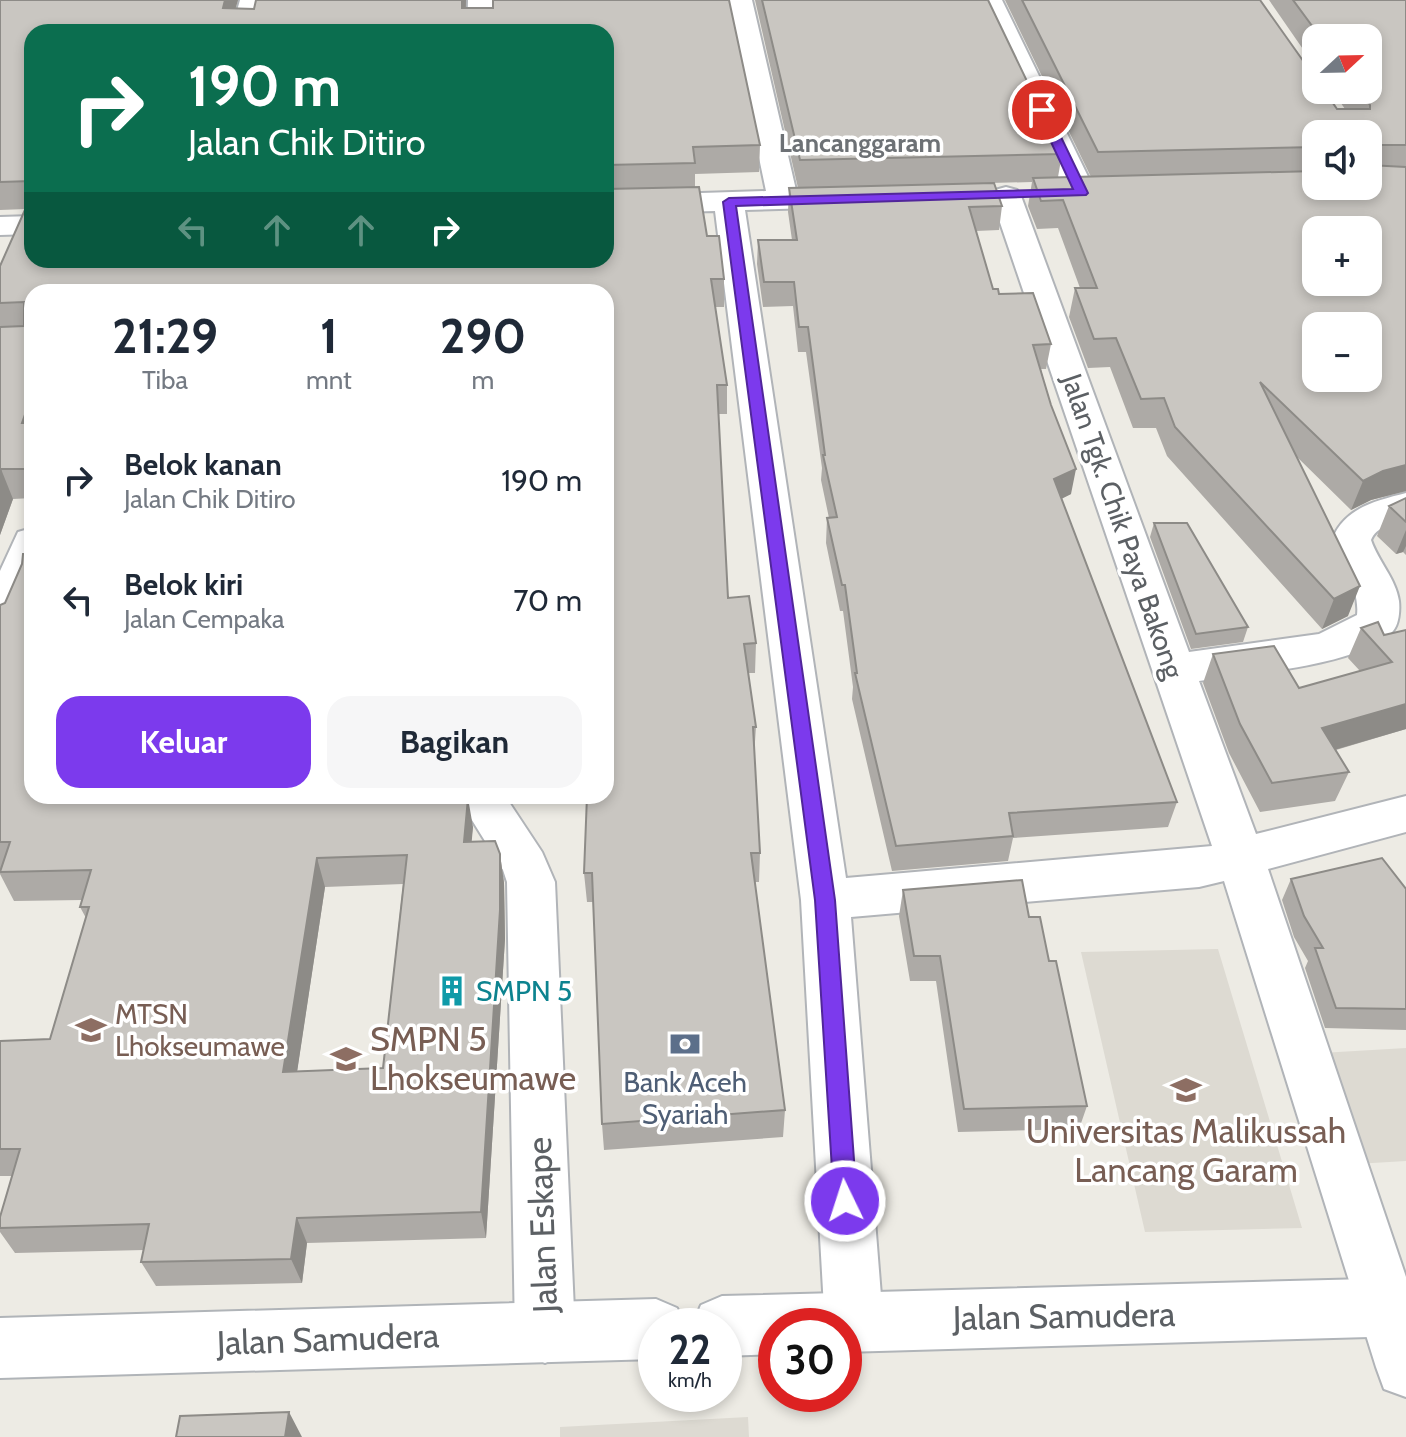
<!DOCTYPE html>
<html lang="id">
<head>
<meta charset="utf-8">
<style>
	:root { --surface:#fff; --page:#f6f6f7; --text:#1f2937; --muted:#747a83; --accent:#7c3aed }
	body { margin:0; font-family:Cabin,sans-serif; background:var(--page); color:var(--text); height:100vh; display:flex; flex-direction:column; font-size:30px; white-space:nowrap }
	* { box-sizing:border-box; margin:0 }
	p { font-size:26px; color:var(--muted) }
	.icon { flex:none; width:44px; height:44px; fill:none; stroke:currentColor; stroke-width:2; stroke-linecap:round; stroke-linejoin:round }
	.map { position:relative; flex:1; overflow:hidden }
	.side { position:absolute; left:24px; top:284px; width:590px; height:520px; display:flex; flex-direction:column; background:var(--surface); border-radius:24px; box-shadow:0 4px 12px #0003 }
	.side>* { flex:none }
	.guide { position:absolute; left:24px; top:24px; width:590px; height:244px; border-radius:24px; box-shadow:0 4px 12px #0003; background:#0b6e4f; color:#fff; overflow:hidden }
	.needle { width:52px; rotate:68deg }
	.tools { position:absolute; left:1302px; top:24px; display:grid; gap:16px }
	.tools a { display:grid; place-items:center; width:80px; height:80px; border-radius:16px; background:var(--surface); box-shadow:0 4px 12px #0003; font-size:40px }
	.speed { position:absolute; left:638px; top:1308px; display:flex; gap:16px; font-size:40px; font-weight:700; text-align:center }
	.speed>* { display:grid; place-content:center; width:104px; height:104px; border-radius:50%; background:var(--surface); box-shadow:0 4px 12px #0003; line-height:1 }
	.speed small { font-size:20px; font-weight:400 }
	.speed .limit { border:12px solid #d22; background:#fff; color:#111 }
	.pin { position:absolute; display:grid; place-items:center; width:68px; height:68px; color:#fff; margin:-34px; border:4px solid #fff; border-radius:50%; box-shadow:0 2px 8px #0007 }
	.me { position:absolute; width:88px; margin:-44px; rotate:356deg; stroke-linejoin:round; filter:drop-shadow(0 0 6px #0008) }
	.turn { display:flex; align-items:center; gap:28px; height:168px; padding:0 32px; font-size:36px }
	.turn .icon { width:104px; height:104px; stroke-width:2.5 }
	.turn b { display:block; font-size:56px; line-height:68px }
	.lanes { display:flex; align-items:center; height:76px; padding:0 32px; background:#0003; justify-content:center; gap:40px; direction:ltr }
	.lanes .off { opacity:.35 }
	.eta { display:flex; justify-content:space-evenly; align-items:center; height:136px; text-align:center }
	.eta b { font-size:48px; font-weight:800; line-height:56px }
	.action { display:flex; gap:16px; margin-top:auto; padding:16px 32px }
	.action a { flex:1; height:92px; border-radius:24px; background:var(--accent); color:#fff; font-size:32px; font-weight:800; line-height:92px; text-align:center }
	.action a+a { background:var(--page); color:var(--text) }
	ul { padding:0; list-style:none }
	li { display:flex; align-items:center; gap:24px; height:120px; padding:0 32px }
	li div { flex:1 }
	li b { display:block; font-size:30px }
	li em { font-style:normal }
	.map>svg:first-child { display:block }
	.education { fill:#dddad2 }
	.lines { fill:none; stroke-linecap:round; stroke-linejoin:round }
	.street-casing { stroke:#b1b4b8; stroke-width:4 }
	.secondary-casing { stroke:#b0b4b8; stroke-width:4 }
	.street { fill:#fff; fill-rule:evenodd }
	.secondary { fill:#fff; fill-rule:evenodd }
	.wall { fill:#adaaa6; fill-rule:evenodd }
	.shaded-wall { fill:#8d8b87 }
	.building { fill:#c9c6c1; stroke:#8d8b87; stroke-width:2; fill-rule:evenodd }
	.route { fill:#7c3aed; stroke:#51269a; stroke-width:2 }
	.labels { text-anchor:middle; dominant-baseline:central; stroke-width:7; stroke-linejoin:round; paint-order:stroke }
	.far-quarter-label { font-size:26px; font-weight:bold; fill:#6d7175; stroke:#fff }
	.street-label { font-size:28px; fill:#5c6064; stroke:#fff }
	.culture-label { font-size:28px; fill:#0d838f; stroke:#fff; text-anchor:start }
	.education-label { font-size:28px; fill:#785e54; stroke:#fff; text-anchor:start }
	.service-label { font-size:28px; fill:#4e5e75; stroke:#fff }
	.near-education-label { font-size:34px; fill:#785e54; stroke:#fff; text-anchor:start }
	.near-street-label { font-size:34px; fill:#5c6064; stroke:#fff }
</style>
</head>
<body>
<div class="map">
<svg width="1406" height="1437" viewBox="0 0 1406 1437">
	<rect width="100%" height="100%" fill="#edebe4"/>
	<path class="education" d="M1218 949 1302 1228 1145 1232 1081 952Z
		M1406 1048V1161L1339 1165 1304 1054Z
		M748 1417 749 1437H560V1427Z"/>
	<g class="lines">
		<g class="street-casing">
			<path id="street" d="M240 0H266L257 32H231Z
				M468 0H494L493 32H467Z
				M726 0H752L796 190 847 189 858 192 862 198 858 204 847 207 745 210 846 878 1212 846 991 196 995 190 1006 187 1017 190 1021 196 1189 652 1319 634 1357 615C1360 586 1340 567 1332 540 1344 508 1375 501 1406 493V518C1393 523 1376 527 1371 540 1378 561 1396 579 1399 601 1400 610 1399 624 1393 631 1361 666 1246 674 1199 681L1256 834 1406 796V832L1268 869 1406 1277V1397L1384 1389 1376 1367 1224 881 1199 887 851 917 883 1321 874 1342 853 1351 844 1347V1326H825L801 900 715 211 606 214V196L766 191Z
				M976 0H1002L1096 193 1092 199 1081 202 1070 199 1066 193Z
				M32 216V234L0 235V217Z
				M487 260H519L516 292H484Z
				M32 528V593L15 632 0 636V571L18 532Z
				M457 796H505L542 852 555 882 575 1333 566 1354 545 1363 524 1354 515 1333 507 882 503 870Z"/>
		</g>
		<g class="secondary-casing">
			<path id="secondary" d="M1406 1278V1336L844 1352V1326H776V1354L724 1356V1326H692L701 1305 722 1296Z
				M656 1299 677 1308 685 1326H656V1359L0 1378V1318Z"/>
		</g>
		<use href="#street" class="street"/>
		<use href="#secondary" class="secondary"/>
	</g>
	<path class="wall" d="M0 0H238L235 8 254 9 256 0H466V8H493V0H729L760 145 759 172 695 174V187H699L707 236H719L724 279V307H715L727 385V414H718L728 598 749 596 756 643 755 673H748L756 727 754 756 760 853 759 882H755L785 1110 783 1137 604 1150 602 1124 593 902H587L584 873 587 796H606V292H32V498L13 499 0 535V266L26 209 0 210ZM32 32H606V260H516L515 266H484L485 260H144L142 265H125L127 260H32Z
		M755 0H988L1062 154 1058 177H1091L1005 0H1260L1337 109H1345L1332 90H1368V38H1316V68L1269 0H1406V491L1371 500 1351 510 1296 456 1348 616 1322 629 1167 456 1156 428H1133L1110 367 1088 368 1069 317 1075 288H1080L1058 228 1037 229 1028 206 1032 182 798 188ZM1316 134H1368V186H1316Z
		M789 188 1002 206 999 230 976 231 993 289 1051 344 1046 369H1041L1071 494 1061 499 1177 802 1168 827 1013 838 1008 861 892 871 852 699 853 687 843 611H840L826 543 827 518H829L821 480 822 468 806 352H798L793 306 763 307 757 264 758 240H792L788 212Z
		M1406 498V555L1403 552 1396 554 1377 536 1389 506Z
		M1154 523 1248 627 1243 642 1191 649 1150 537Z
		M0 605 32 796 473 827 471 841 500 854 504 883 505 939 486 1238 307 1243 302 1283 156 1286 141 1262 144 1250 15 1253 0 1232V1217L12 1176H0V1041L50 1039 86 918 80 907 82 900 14 901 0 874ZM403 884 383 1068 297 1071 325 887Z
		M1361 628 1384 635 1406 630V729L1336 750 1349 772 1335 801 1260 812 1229 753 1203 683 1213 654 1299 688 1360 671 1348 658Z
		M1291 879 1406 889V1030L1325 1028 1305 968 1308 961 1294 937 1282 900Z
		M903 890 1029 917 1049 961 1087 1106 1079 1129 958 1132 936 981H910L899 916Z"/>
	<path class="shaded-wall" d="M225 0H238L229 32 223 8Z
		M462 0H466L465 32 462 8Z
		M1374 156 1368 174V157Z
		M108 260H127L115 292 105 266Z
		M479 260H485L482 292 478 266Z
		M32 395V449L22 423Z
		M1406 465V491L1371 500 1351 510 1363 481 1383 471Z
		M1 469 13 499 0 535V472Z
		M1076 469 1071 494 1049 505 1054 479Z
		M1406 530V546L1403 552 1396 554Z
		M1360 586 1348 616 1322 629 1334 599Z
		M1406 704V729L1310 757 1322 728Z
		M468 798 473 827 469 871 464 842Z
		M500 854 504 883 505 939 486 1238 481 1212Z
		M317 858 325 887 293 1099 283 1072Z
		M297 1218 307 1243 302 1283 291 1259Z
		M289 1412 302 1437H285Z"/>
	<path class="building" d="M0 0H225L223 8 254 9 256 0H462V8H493V0H729L760 145 693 147 695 163 606 165V32H32V181L0 182Z
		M762 0H988L1062 154 800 160Z
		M1022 0H1260L1316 79V90H1324L1337 109H1370V105L1359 90H1368V38H1321L1293 0H1406V145H1377L1374 156 1368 157V134H1316V147L1098 152Z
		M1368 165 1406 167V465L1383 471 1363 481 1260 382 1360 586 1334 599 1175 427 1164 398 1141 399 1116 338 1094 339 1075 288H1097L1063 200 1041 201 1033 178 1316 171V186H1368ZM1316 230H1368V282H1316ZM1316 326H1368V378H1316Z
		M994 183 1002 206 969 207 993 289H998L999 294 1033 293 1051 344 1033 345 1051 405 1076 469 1054 479 1177 802 1009 813 1013 836 896 846 855 673H857L845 585H842L827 518 837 517 823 455H825L808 327H799L794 282H764L758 240H797L789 188Z
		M699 187 707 236H719L724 279H711L727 385H717L728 598 749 596 756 643 744 644 756 727H753L760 853H751L785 1110 602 1124 592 873H584L587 796H606V292H32V395L22 423H32V469H1L0 472V327L24 326V302L0 303V266L32 194V260H108L105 266 142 265 144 260H479L478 266H515L516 260H606V189Z
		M1406 498V522L1389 506Z
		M1154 523H1187L1248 627 1196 634Z
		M23 554H32V796H467L468 798 464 842 495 841 500 854V910L481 1212 297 1218 291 1259 141 1262 149 1224 0 1228V1217L20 1149H0V1041L50 1039 89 907H80L91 870 0 872 10 842H0V605L5 603 22 564ZM407 855 383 1068 283 1072 317 858Z
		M1378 622 1384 635 1406 630V704L1322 728 1349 772 1272 783 1240 724 1213 654 1274 646 1299 688 1392 662 1361 628Z
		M1382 858 1406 889V1009L1336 1008 1315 948H1323L1304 916 1291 879Z
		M1022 880 1029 917H1040L1049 961H1056L1087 1106 964 1109 940 956H914L903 890Z
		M289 1412 285 1437H176L180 1416Z"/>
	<path class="route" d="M1042 107 1048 110 1088 193 1086 195 736 206 835 900 857 1201 854 1209 845 1212 837 1209 834 1201 815 900 723 202 729 198 1073 189 1036 110Z"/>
	<defs>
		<g id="building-bare" transform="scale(2.4)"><path d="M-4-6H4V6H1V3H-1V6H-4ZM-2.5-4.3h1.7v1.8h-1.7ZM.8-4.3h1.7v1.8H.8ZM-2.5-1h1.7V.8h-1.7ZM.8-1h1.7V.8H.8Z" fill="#0f9aa8" stroke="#fff" stroke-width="2.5" paint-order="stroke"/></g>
		<g id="school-bare" transform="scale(2.4)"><path d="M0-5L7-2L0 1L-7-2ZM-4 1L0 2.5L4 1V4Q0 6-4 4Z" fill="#8d6e63" stroke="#fff" stroke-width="2.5" paint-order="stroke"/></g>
		<g id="bank-bare" transform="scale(2.4)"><path d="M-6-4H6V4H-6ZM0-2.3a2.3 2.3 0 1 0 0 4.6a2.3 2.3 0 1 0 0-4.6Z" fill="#5c6f8a" stroke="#fff" stroke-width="2.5" paint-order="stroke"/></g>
		<g id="university-bare" transform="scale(2.4)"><path d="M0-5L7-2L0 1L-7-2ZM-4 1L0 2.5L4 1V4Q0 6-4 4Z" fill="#8d6e63" stroke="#fff" stroke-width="2.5" paint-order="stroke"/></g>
	</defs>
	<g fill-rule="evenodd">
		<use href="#building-bare" x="452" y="991"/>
		<use href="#school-bare" x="91" y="1030"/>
		<use href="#bank-bare" x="685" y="1044"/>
		<use href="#school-bare" x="346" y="1059"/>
		<use href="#university-bare" x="1186" y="1090"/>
	</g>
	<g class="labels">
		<g class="far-quarter-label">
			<text x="860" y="143">Lancanggaram</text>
		</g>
		<g class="street-label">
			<text transform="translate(1123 526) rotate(71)">Jalan Tgk. Chik Paya Bakong</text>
		</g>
		<g class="culture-label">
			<text x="476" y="991">SMPN 5</text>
		</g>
		<g class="education-label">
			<text x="115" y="1014">MTSN<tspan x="115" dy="32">Lhokseumawe</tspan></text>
		</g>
		<g class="service-label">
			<text x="685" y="1082">Bank Aceh<tspan x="685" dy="32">Syariah</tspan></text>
		</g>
		<g class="near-education-label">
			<text x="370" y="1039">SMPN 5<tspan x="370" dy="39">Lhokseumawe</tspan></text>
			<text x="1186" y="1131" text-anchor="middle">Universitas Malikussah<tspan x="1186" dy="39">Lancang Garam</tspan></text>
		</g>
		<g class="near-street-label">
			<text transform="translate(542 1225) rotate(-92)">Jalan Eskape</text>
			<text transform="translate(1064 1316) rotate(-1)">Jalan Samudera</text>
			<text transform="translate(328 1339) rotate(-2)">Jalan Samudera</text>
		</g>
	</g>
</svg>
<div class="tools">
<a><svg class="needle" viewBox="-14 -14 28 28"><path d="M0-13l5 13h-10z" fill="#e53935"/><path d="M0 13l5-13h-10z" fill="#747a83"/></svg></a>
<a><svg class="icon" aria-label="sound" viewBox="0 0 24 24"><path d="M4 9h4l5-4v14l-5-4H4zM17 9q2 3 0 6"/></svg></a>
<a>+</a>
<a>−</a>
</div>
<div class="speed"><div>22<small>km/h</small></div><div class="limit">30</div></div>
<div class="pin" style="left:1042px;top:110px;background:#d93025"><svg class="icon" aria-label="arrive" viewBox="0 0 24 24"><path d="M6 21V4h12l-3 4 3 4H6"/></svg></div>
<svg class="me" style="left:845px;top:1201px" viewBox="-20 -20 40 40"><circle r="17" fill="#7c3aed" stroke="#fff" stroke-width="3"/><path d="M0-11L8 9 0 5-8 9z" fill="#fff"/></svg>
<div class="guide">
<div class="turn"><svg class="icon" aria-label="right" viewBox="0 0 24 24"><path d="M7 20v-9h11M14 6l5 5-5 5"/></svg><div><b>190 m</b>Jalan Chik Ditiro</div></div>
<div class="lanes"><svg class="icon off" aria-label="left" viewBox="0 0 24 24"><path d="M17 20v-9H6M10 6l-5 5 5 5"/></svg><svg class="icon off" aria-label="ahead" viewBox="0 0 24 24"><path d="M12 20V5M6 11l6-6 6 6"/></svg><svg class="icon off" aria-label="ahead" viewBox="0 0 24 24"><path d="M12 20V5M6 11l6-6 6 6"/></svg><svg class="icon" aria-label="right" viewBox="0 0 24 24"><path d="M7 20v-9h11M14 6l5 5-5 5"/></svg></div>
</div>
<section class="side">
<div class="eta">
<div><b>21:29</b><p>Tiba</p></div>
<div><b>1</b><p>mnt</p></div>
<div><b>290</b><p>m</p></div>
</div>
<ul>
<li><svg class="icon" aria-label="right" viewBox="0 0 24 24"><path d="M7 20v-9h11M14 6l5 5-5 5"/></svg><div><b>Belok kanan</b><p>Jalan Chik Ditiro</p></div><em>190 m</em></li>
<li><svg class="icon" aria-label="left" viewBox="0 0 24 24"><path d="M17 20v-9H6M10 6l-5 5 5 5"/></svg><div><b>Belok kiri</b><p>Jalan Cempaka</p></div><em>70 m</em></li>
</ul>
<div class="action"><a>Keluar</a><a>Bagikan</a></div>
</section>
</div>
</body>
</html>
